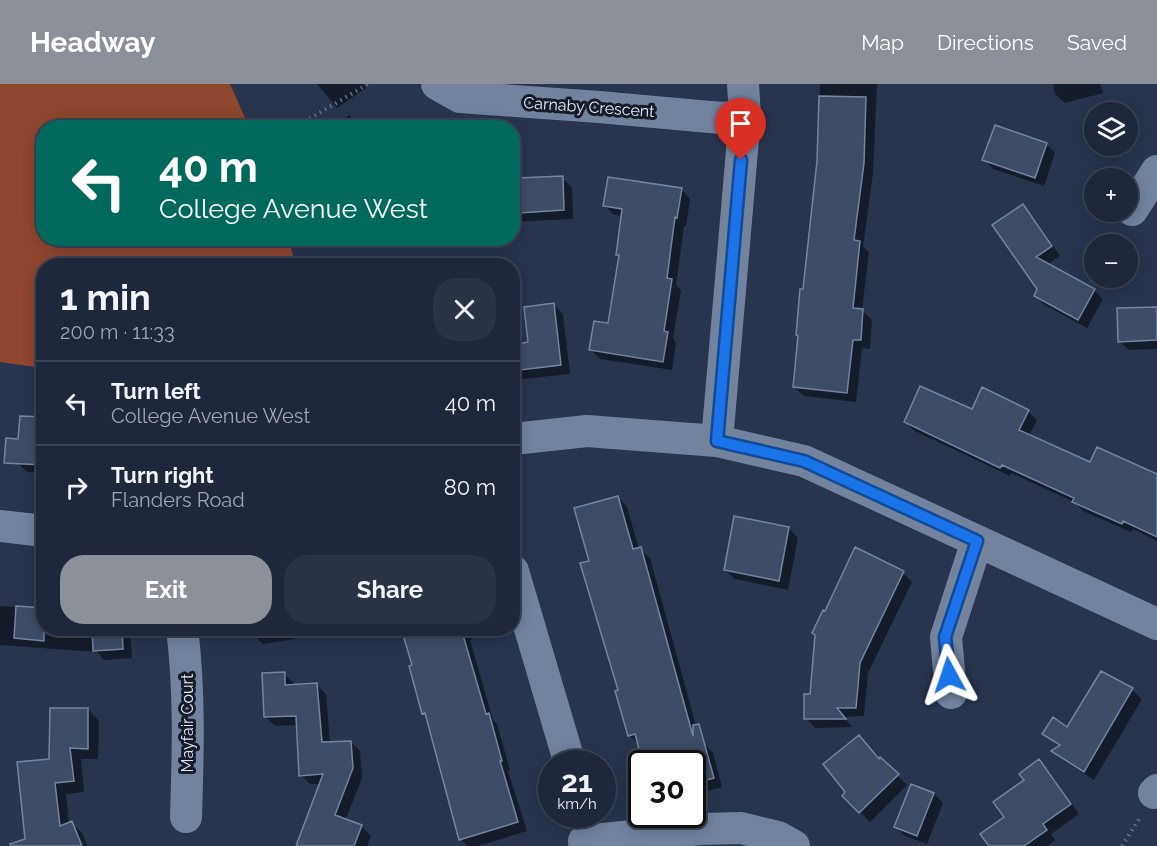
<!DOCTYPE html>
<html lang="en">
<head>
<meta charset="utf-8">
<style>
	:root { --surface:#1e283a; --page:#2b3445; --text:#f1f3f6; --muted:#a1a6af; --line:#3c4454; --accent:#8c9099 }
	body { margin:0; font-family:Raleway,sans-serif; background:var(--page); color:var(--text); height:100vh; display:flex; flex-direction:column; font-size:22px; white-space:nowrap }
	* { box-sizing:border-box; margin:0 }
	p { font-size:20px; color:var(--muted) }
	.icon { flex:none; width:33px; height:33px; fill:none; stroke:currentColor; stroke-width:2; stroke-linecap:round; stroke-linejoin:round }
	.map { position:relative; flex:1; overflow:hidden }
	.drawer { position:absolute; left:36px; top:174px; width:484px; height:378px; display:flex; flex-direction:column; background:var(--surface); border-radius:24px; box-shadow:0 3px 15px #0003,0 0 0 2px var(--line) }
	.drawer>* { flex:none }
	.banner { position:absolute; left:36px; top:36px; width:484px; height:126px; border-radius:24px; box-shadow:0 3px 15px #0003,0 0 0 2px var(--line); background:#00695c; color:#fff; overflow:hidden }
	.tools { position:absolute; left:1084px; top:18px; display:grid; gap:12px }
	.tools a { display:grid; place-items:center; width:54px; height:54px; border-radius:50%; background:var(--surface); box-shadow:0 3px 15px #0003,0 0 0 2px var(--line); font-size:30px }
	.speed { position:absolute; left:538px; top:666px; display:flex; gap:12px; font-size:30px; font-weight:700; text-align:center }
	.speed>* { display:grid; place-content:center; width:78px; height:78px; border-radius:50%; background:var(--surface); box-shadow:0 3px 15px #0003,0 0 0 2px var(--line); line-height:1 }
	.speed small { font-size:15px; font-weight:400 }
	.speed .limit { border:3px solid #111; border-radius:9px; background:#fff; color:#111 }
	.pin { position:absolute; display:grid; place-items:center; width:51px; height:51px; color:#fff; margin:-62px -26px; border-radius:50% 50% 50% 0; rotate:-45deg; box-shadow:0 0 6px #0007 }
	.pin .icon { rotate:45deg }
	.me { position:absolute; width:66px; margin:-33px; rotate:355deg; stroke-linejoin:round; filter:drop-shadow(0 0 4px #0008) }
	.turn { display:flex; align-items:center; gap:21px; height:126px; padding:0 24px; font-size:27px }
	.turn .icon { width:78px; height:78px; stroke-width:2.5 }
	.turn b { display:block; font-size:42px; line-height:51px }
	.round { display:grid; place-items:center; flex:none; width:63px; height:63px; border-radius:24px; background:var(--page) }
	.overview { display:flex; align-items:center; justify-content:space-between; height:102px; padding:0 24px }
	h1 { font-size:36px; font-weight:700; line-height:45px }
	.button { display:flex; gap:12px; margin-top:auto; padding:12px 24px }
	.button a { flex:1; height:69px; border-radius:24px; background:var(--accent); color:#fff; font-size:24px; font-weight:700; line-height:69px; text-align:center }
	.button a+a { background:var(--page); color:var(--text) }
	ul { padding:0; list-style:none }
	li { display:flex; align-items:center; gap:18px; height:84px; padding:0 24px; border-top:2px solid var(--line) }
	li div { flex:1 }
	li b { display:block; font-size:22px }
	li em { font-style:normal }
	header { display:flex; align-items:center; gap:36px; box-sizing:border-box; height:84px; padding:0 30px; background:var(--accent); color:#fff }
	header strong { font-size:28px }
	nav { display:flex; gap:33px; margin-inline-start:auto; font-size:21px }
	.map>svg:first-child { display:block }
	.green { fill:#8f472f }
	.shadow { fill:#0007 }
	.building { fill:#3e4c66; stroke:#7585a1; stroke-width:1.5 }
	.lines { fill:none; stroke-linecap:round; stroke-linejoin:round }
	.path { stroke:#667287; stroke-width:4; stroke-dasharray:1.5 4.5; stroke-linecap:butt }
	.minor { stroke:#73839e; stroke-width:32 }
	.route-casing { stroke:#114b97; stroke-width:15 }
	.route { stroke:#1a73e8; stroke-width:10 }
	.labels { text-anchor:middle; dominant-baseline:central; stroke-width:6; stroke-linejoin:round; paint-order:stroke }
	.street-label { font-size:16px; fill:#e1eafa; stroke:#171d28 }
</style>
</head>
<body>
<header>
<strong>Headway</strong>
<nav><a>Map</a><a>Directions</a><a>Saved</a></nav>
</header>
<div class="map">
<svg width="1157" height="762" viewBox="0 0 1157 762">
	<rect width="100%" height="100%" fill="#28354d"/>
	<path class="green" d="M0 0H230L249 43 44 44V154L288 155 296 181 44 182 43 284 0 278Z"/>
	<path class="shadow" d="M317 0H363L366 4 337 24Z
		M820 0H877L873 89 863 163 869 168 862 226 872 236 870 265 862 264 856 318 804 312 794 303 818 78Z
		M1053 0H1100L1103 9 1065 19 1055 10Z
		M349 31 361 44H336Z
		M1046 60 1055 69 1044 102 993 85 984 75Z
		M562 94 572 103 573 135 513 138V96Z
		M681 105 690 115 686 142H684L676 201 681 206 673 255 676 259 672 286 600 275 591 266 610 241 620 173 618 170 622 132 614 131 605 122Z
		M1023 122 1032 131 1060 172 1047 181 1094 206 1103 215 1087 244 1045 221 1035 212 1039 205Z
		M554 221 563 230 570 290 513 296V262L529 260Z
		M1157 224V265L1129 266 1119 257Z
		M972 327H1028L1037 336 1029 352 1157 422V457L1133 445 1131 448 1083 427 1074 418 1011 389 1010 392 915 347 905 338Z
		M44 335V389L27 388 18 379Z
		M618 413 627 423 639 465 650 474 701 660 704 659 713 669 722 703 693 711V680L638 660 629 651 591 478Z
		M789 444 798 454 788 506 735 495 725 486Z
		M855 465 903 489 912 498 868 589 864 632 844 633 852 643 815 644 806 634Z
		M0 522 44 525V544H130L132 574 104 576 97 568 0 561Z
		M253 544H295L296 555 263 560 254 551Z
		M338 544H366V545L341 547Z
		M403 544H470L473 555 470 556 493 636 497 640 510 686 508 687 527 747 478 762H467L461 755 427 633 424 629Z
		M1101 589 1132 606 1142 615 1094 696 1063 676 1054 667 1060 663 1044 649 1068 645Z
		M284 590 294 599V602L317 601 326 610 330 659 351 658 360 667 362 694 345 737 361 742 371 752 367 762H298L321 700H310L301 691 298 641 275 642 266 633Z
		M88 625 99 637 98 675H81L84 708 66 710 69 740 72 739 83 750 87 762H27L51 676Z
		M881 675 907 701 870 738 844 712Z
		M1039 677 1048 686 1079 730 1051 750 1055 756 1047 762H990L1026 697Z
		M934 710 943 719 927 760 905 752 896 743Z"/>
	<path class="building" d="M819 12 866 13 864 79 854 156 860 157 853 224 863 225 861 256H853L847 309 793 303 798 252 796 251 800 205H803L817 77Z
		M995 41 1047 59 1035 94 982 76Z
		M563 92 564 126 519 129 518 94Z
		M608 93 682 104 677 134 675 133 667 194 672 195 664 247 668 248 663 278 589 266 594 237 608 239 619 171H616L622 125 603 122Z
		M1023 120 1052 162 1036 173 1095 205 1078 236 1034 212 1037 205 992 141Z
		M554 219 561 281 520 286 518 260 528 258 524 223Z
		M1157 223V256L1118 258 1117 224Z
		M920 302 972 325 982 303 1029 326 1019 346 1090 378 1097 363 1157 390V453L1123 437 1122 440 1072 418 1074 414 1002 381 1000 384 904 338Z
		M20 332 44 333V381L4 379 6 354 18 355Z
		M618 412 633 465 641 463 693 652V641L699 640 714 694 693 700V680H643L635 650 628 652 615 607 618 606 580 479 589 477 574 424Z
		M734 432 789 443 779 497 724 486Z
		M855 463 904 487 860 579 856 624H837L846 635H804V610H810L815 551 812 549 823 526 825 527Z
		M16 522 44 524V557L14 554Z
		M92 544H122L123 565 93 567Z
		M401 544H461L486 630 489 629 502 677H500L518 738 459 756 425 629 422 630 409 582 412 581Z
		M1101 587 1133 604 1084 688 1051 667 1060 661 1042 650 1053 633 1067 643Z
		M285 588V601L317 599 322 658 351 657 353 684 335 731 362 741 354 762H296L323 690 299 692 296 632 264 633 262 589Z
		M50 624H88V665L70 664 74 697 55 699 60 742 72 737 82 762H11L10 760 25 755 17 678 49 675Z
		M859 651 879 675 880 673 899 690 859 729 842 712 845 708 823 680Z
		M1039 675 1071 720 1043 740 1047 746 1024 762H989L980 750 1004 733 993 718 1024 696 1019 690Z
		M911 700 934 709 917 752 894 743Z"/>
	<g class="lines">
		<path class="path" d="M294 44 368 0
			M1122 762 1141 732"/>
		<path class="minor" d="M437 0 460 13 599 23 721 34 745 32
			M1132 126 1157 87
			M513 355 587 347 717 357 804 377 1157 540
			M717 357 745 32 743 0
			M0 442 44 447
			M513 487 570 680
			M182 544C190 608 188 670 186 733
			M951 609 946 553 977 457
			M1154 709 1157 706
			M584 757 700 745 741 744 778 753 794 762"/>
	</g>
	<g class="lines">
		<g class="route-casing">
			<path id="route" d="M741 76 717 357 804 377 977 457 945 553 949 591"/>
		</g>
		<use href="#route" class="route"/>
	</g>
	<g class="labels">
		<g class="street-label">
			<text transform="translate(589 23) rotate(4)">Carnaby Crescent</text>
			<text transform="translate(187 639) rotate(-90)">Mayfair Court</text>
		</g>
	</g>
</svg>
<div class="tools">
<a><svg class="icon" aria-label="layers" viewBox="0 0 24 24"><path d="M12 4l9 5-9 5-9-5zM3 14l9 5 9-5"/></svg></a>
<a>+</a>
<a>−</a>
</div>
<div class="speed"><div>21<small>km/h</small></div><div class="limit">30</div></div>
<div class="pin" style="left:741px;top:76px;background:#d93025"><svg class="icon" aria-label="arrive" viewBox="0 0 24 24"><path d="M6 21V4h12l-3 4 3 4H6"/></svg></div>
<svg class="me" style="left:949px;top:591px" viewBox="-20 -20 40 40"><path d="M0-17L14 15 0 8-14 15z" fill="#1a73e8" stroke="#fff" stroke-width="4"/></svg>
<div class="banner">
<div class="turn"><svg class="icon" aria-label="left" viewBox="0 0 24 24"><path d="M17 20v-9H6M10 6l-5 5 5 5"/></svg><div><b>40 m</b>College Avenue West</div></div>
</div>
<section class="drawer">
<div class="overview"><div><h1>1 min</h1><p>200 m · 11:33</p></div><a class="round"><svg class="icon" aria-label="close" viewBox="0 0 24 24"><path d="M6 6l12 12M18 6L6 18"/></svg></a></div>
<ul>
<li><svg class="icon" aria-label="left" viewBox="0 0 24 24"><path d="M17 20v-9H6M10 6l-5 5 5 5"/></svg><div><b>Turn left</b><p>College Avenue West</p></div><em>40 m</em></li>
<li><svg class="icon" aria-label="right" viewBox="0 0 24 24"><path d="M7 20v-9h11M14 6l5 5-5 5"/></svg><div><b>Turn right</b><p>Flanders Road</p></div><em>80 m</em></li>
</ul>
<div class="button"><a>Exit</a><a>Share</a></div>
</section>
</div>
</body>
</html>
